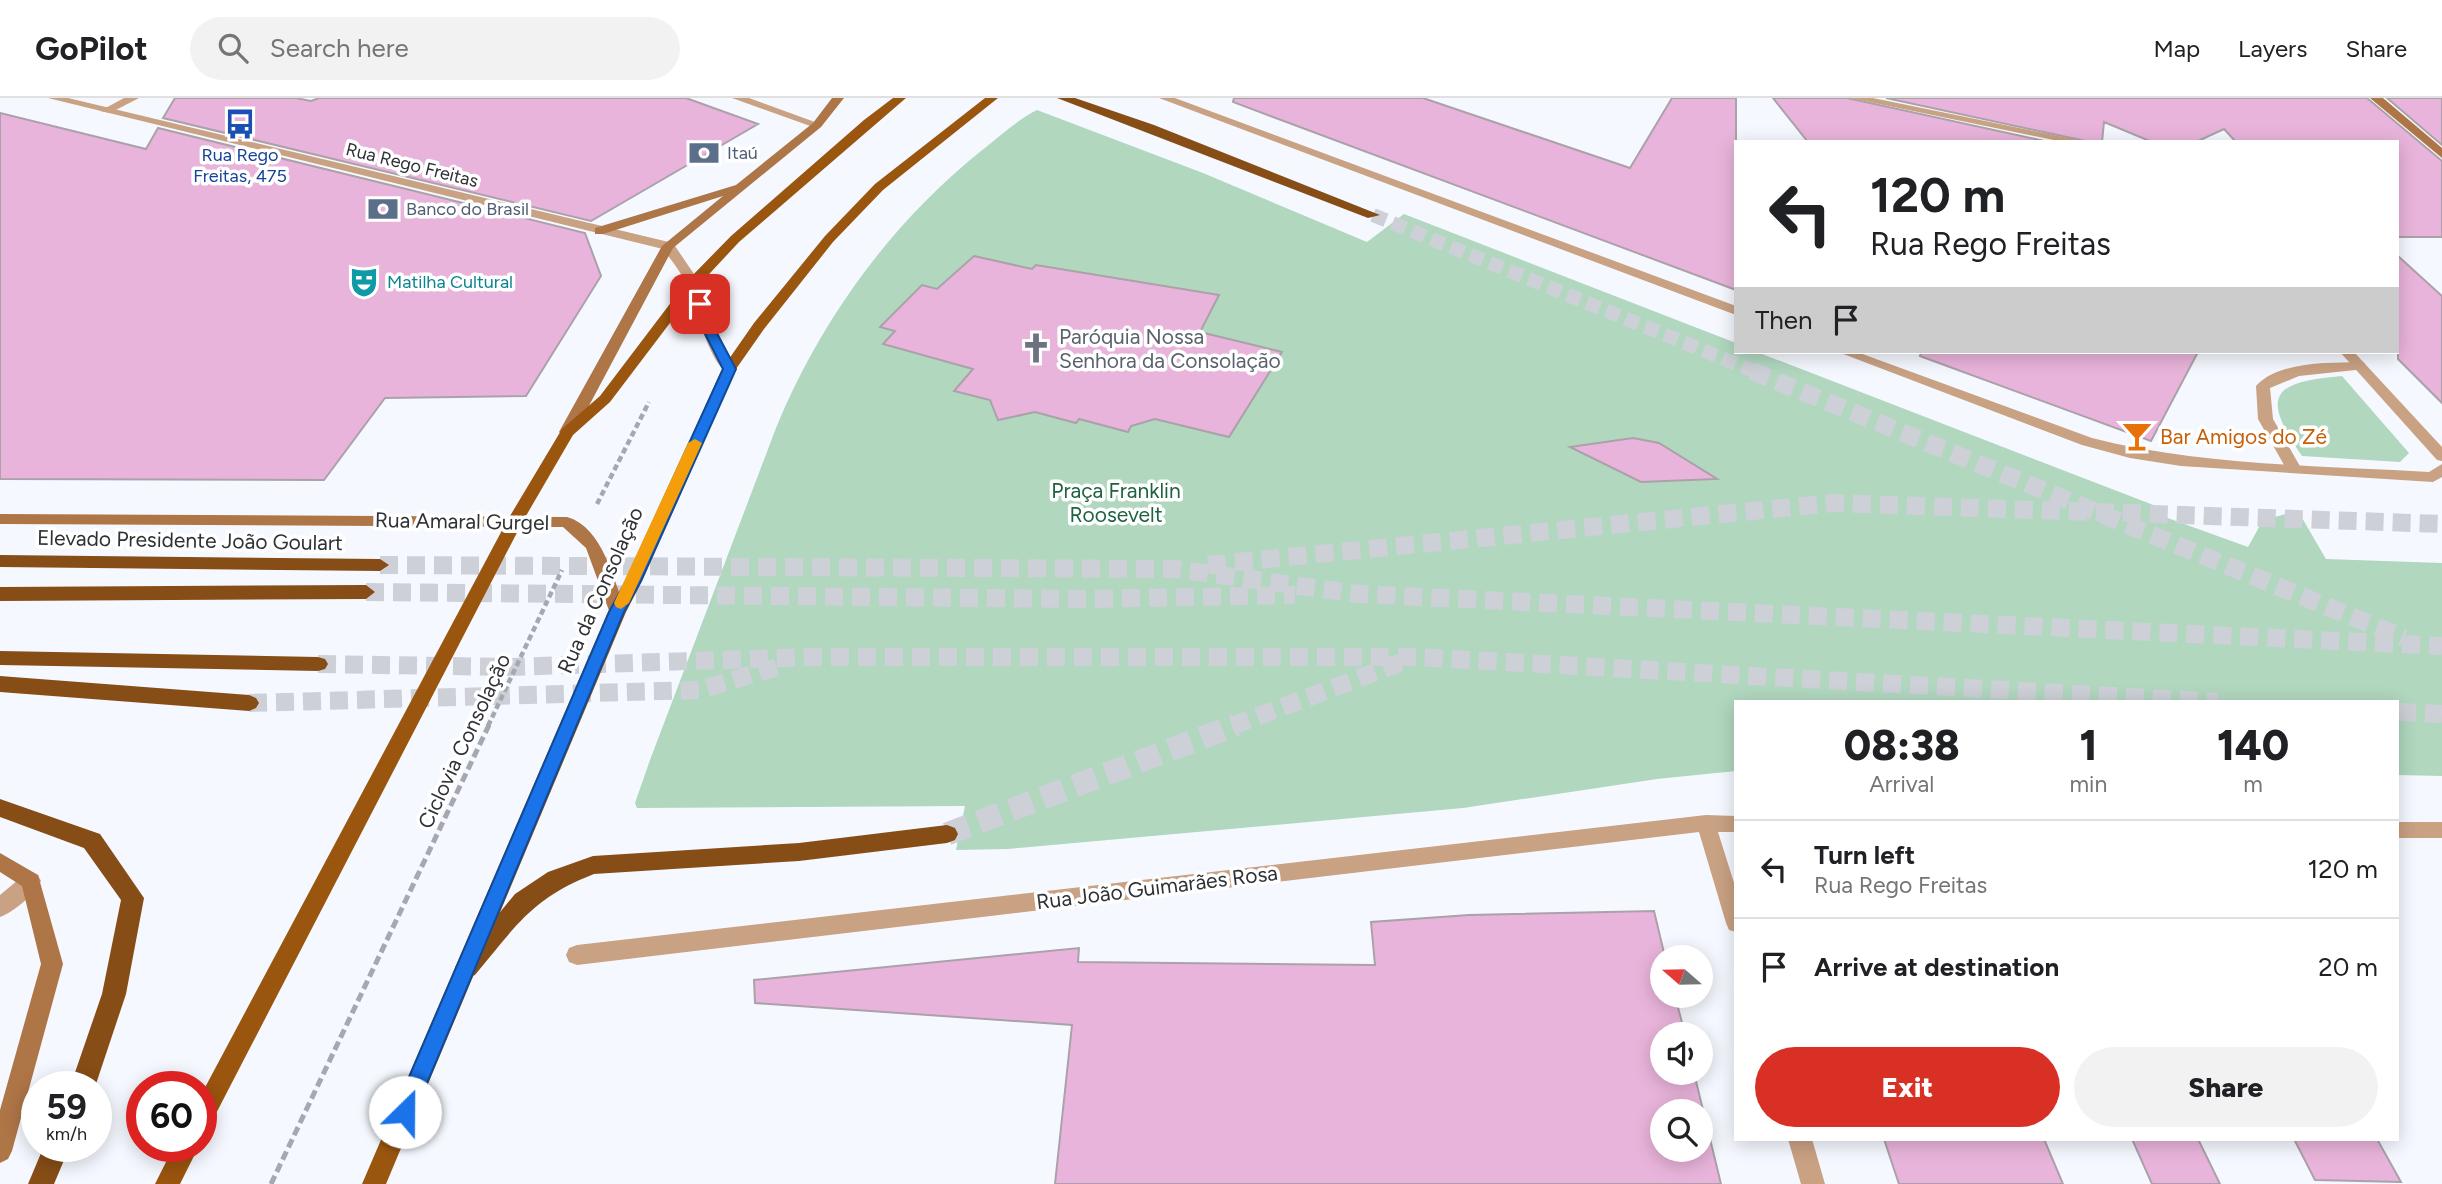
<!DOCTYPE html>
<html lang="en">
<head>
<meta charset="utf-8">
<style>
	:root { --surface:#fff; --page:#f2f2f2; --text:#202124; --muted:#757577; --line:#e0e0e0; --accent:#d93025 }
	body { margin:0; font-family:Figtree,sans-serif; background:var(--page); color:var(--text); height:100vh; display:flex; flex-direction:column; font-size:26px; white-space:nowrap }
	* { box-sizing:border-box; margin:0 }
	p { font-size:23px; color:var(--muted) }
	.icon { flex:none; width:38px; height:38px; fill:none; stroke:currentColor; stroke-width:2; stroke-linecap:round; stroke-linejoin:round }
	.map { position:relative; flex:1; overflow:hidden }
	.drawer { position:absolute; left:1734px; top:602px; width:665px; height:441px; display:flex; flex-direction:column; background:var(--surface); border-radius:0px; box-shadow:0 4px 18px #0003 }
	.drawer>* { flex:none }
	.banner { position:absolute; left:1734px; top:42px; width:665px; height:214px; border-radius:0px; box-shadow:0 4px 18px #0003; background:#fff; color:var(--text); overflow:hidden }
	.needle { width:46px; rotate:290deg }
	.buttons { position:absolute; left:1650px; top:847px; display:grid; gap:14px }
	.buttons a { display:grid; place-items:center; width:63px; height:63px; border-radius:50%; background:var(--surface); box-shadow:0 4px 18px #0003; font-size:35px }
	.speed { position:absolute; left:21px; top:973px; display:flex; gap:14px; font-size:35px; font-weight:700; text-align:center }
	.speed>* { display:grid; place-content:center; width:91px; height:91px; border-radius:50%; background:var(--surface); box-shadow:0 4px 18px #0003; line-height:1 }
	.speed small { font-size:18px; font-weight:400 }
	.speed .limit { border:10px solid #d22; background:#fff; color:#111 }
	.pin { position:absolute; display:grid; place-items:center; width:60px; height:60px; color:#fff; margin:-30px; border-radius:14px; box-shadow:0 4px 10px #0006 }
	.me { position:absolute; width:77px; margin:-38px; rotate:23deg; stroke-linejoin:round; filter:drop-shadow(0 0 5px #0008) }
	.turn { display:flex; align-items:center; gap:24px; height:147px; padding:0 21px; font-size:32px }
	.turn .icon { width:91px; height:91px; stroke-width:2.5 }
	.turn b { display:block; font-size:49px; line-height:60px }
	.then { display:flex; align-items:center; height:66px; padding:0 21px; background:#0003; gap:14px; font-size:26px }
	.eta { display:flex; justify-content:space-evenly; align-items:center; height:119px; text-align:center }
	.eta b { font-size:42px; font-weight:800; line-height:49px }
	.action { display:flex; gap:14px; margin-top:auto; padding:14px 21px }
	.action a { flex:1; height:80px; border-radius:42px; background:var(--accent); color:#fff; font-size:28px; font-weight:800; line-height:80px; text-align:center }
	.action a+a { background:var(--page); color:var(--text) }
	ul { padding:0; list-style:none }
	li { display:flex; align-items:center; gap:21px; height:98px; padding:0 21px; border-top:2px solid var(--line) }
	li div { flex:1 }
	li b { display:block; font-size:26px }
	li em { font-style:normal }
	header { display:flex; align-items:center; gap:42px; box-sizing:border-box; height:98px; padding:0 35px; background:var(--surface); border-bottom:2px solid var(--line) }
	header strong { font-size:33px }
	nav { display:flex; gap:38px; margin-inline-start:auto; font-size:24px }
	.search { width:490px; height:63px; background:var(--page); display:flex; align-items:center; gap:18px; box-sizing:border-box; padding:0 24px; border-radius:38px; color:var(--muted); font-size:26px }
	.map>svg:first-child { display:block }
	.green { fill:#b1d7bf }
	.building { fill:#e9b4db; stroke:#aba1a8; stroke-width:2; fill-rule:evenodd }
	.lines { fill:none; stroke-linecap:round; stroke-linejoin:round }
	.trunk-tunnel-far2 { stroke:#cdd1d7; stroke-width:14; stroke-dasharray:14 7; stroke-linecap:butt }
	.trunk-tunnel-far1 { stroke:#cdd1d7; stroke-width:18; stroke-dasharray:18 9; stroke-linecap:butt }
	.trunk-tunnel { stroke:#cdd1d7; stroke-width:23; stroke-dasharray:23 11; stroke-linecap:butt }
	.path-far1 { stroke:#a5a8ae; stroke-width:4.5; stroke-dasharray:6 3.5; stroke-linecap:butt }
	.path { stroke:#a5a8ae; stroke-width:5; stroke-dasharray:9 4.5; stroke-linecap:butt }
	.service { fill:#c9a183; fill-rule:evenodd }
	.minor { fill:#c9a183; fill-rule:evenodd }
	.tertiary { fill:#c9a183; fill-rule:evenodd }
	.secondary { fill:#ae7547; fill-rule:evenodd }
	.primary { fill:#9a550e; fill-rule:evenodd }
	.trunk { fill:#874d16; fill-rule:evenodd }
	.route { fill:#1a73e8; stroke:#114b97; stroke-width:2 }
	.slow { fill:#f59e0b }
	.labels { text-anchor:middle; dominant-baseline:central; stroke-width:7; stroke-linejoin:round; paint-order:stroke }
	.far-service-label { font-size:18px; fill:#4e5e75; stroke:#fff; text-anchor:start }
	.far-transit-label { font-size:18px; fill:#164399; stroke:#fff }
	.far-street-label { font-size:18px; fill:#2f3135; stroke:#fff }
	.far-culture-label { font-size:18px; fill:#0d838f; stroke:#fff; text-anchor:start }
	.worship-label { font-size:21px; fill:#5b616d; stroke:#fff; text-anchor:start }
	.food-label { font-size:21px; fill:#c56008; stroke:#fff; text-anchor:start }
	.park-label { font-size:21px; fill:#1e6240; stroke:#fff }
	.street-label { font-size:21px; fill:#2f3135; stroke:#fff }
</style>
</head>
<body>
<header>
<strong>GoPilot</strong>
<div class="search"><svg class="icon" aria-label="search" viewBox="0 0 24 24"><circle cx="10" cy="10" r="6"/><path d="M15 15l6 6"/></svg>Search here</div>
<nav><a>Map</a><a>Layers</a><a>Share</a></nav>
</header>
<div class="map">
<svg width="2442" height="1086" viewBox="0 0 2442 1086">
	<rect width="100%" height="100%" fill="#f5f9ff"/>
	<path class="green" d="M1037 12 1203 75 1367 144 1404 116 1736 245V254H1757L2156 408 2151 414 2248 449 2263 422 2298 413 2326 461 2442 465V678L2398 677V604H1736V673L1657 681 1463 710 1008 751 956 752 965 708 637 710 635 705 650 662 776 330C820 223 891 125 981 53 999 39 1017 22 1037 12Z
		M2342 278 2409 355 2400 364 2302 358C2260 297 2272 284 2342 278Z"/>
	<path class="building" d="M175 0H296L311 3 319 0H686L758 26 591 123 163 20Z
		M1234 0H1423L1630 70 1672 0H1736V192L1233 4Z
		M1773 0H1847L2049 44H1808Z
		M1886 0H2367L2442 63V139H2398V44H2236L2224 31 2196 44H2152L2104 24 2102 44H2090Z
		M2387 0H2442V47Z
		M0 15 146 51 158 30 585 135 601 178 526 298 385 300 324 382 0 381Z
		M974 158 1032 171 1036 167 1219 197 1200 234 1282 254 1229 339 1155 321 1131 328 1128 334 1079 321 1076 325 1035 314 998 322 990 302 954 293 973 271 883 246 895 233 880 229 922 187 937 191Z
		M2398 158 2442 198V305L2398 261Z
		M1921 254H2198L2151 343 1920 258Z
		M1633 340 1659 345 1717 381 1641 384 1570 349Z
		M1654 813 1665 859H1662V898H1675L1685 936H1662V975H1694L1721 1086H1055L1072 927 755 905 754 882 1079 850 1078 864 1375 867 1371 824 1469 817ZM1662 1013H1701V1052H1662Z
		M1884 1041H2044L2063 1086H1899Z
		M2132 1041H2198L2220 1086H2152Z
		M2294 1041H2377L2401 1084 2315 1082Z"/>
	<g class="lines">
		<path class="trunk-tunnel-far2" d="M1373 117 1756 274"/>
		<path class="trunk-tunnel-far1" d="M1752 273 2404 540
			M380 467 1175 471 1359 496 2442 548
			M1208 467 1833 405 2442 426
			M366 494 1087 501 1295 497
			M318 566 509 569 812 559H1416L2218 604
			M249 605 699 592 785 567
			M2398 614 2442 616
			M1232 628 1405 563"/>
		<path class="trunk-tunnel" d="M947 736 1236 627"/>
		<path class="path-far1" d="M597 406 649 304
			M488 628 562 472"/>
		<path class="path" d="M271 1086 489 627"/>
		<path class="service" d="M2360 264 2365 265V271L2299 278 2270 290 2273 321 2301 370 2298 374H2288L2258 321 2256 288C2279 263 2328 265 2360 264Z"/>
		<path class="minor" d="M124 0H139L110 15 100 13Z
			M732 0H749L823 27 813 29Z
			M1159 0H1175L1736 208V217Z
			M1838 254H1857L2092 340C2201 368 2317 367 2429 374L2442 366V379L2433 384 2181 368 2130 360 2082 347Z
			M1706 717 1736 718V734H1718L1736 791V834L1729 832 1726 825 1699 734 577 867 569 864 566 857 569 850 577 847Z
			M2398 724H2442V740H2398Z
			M31 774 38 777 41 783C35 796 14 814 0 819V797L24 777Z
			M1788 1041H1812L1825 1086H1801Z"/>
		<path class="tertiary" d="M48 0H68L673 145 700 185 714 227 736 271 729 275C711 270 694 205 687 188 682 175 671 162 663 151Z
			M1850 0H1873L2088 44H2063Z
			M2340 254H2354L2442 349V363L2437 362Z"/>
		<path class="secondary" d="M832 0H844L821 29 673 150 575 334 567 339 562 337 559 334 662 148 723 98 603 136H595V130L736 87 813 25Z
			M2370 0H2383L2442 50V60Z
			M0 416 567 419C603 429 614 483 626 514L617 520 611 518 586 450 563 429 0 426Z
			M0 755 38 777 63 866 12 1053 8 1061 0 1065V1012L41 866 22 788 0 774Z"/>
		<path class="primary" d="M893 0H906L739 144 698 188 610 304 573 337 523 423 209 1029 201 1032V997L507 423 562 331 600 298 688 182 731 138 864 22Z
			M985 0H998L883 92 833 144 764 231 736 271 642 483 626 514 386 1086H362L608 514 626 483 722 271 754 225 825 138 875 86Z
			M174 1048H199L180 1086H155Z"/>
		<path class="trunk" d="M1057 0H1075L1154 27 1380 117 1368 120Z
			M0 457 380 461 389 467 380 473 0 469Z
			M366 487 375 494 366 501 0 503V489Z
			M0 553 318 559 325 561 328 566 325 571 318 573 0 567Z
			M0 578 249 597 256 600 259 605 256 610 249 613 0 594Z
			M0 701 100 736 144 800 126 896 95 989H70L102 896 121 802 84 750 0 719Z
			M947 727 955 730 958 736 955 742 947 745 799 763 594 776C532 800 516 828 475 877L467 880 459 877 455 869 515 796 548 774 593 758 799 745Z
			M44 1048H70L54 1086H28Z"/>
	</g>
	<path class="route" d="M700 202 706 206 713 228 736 271 641 483 624 514 412 1021 405 1024 398 1021 394 1014 609 514 626 483 723 271 701 228 694 206Z"/>
	<path class="slow" d="M695 341 702 345 629 505 621 511 616 509 614 505 688 345Z"/>
	<defs>
		<g id="bus-bare" transform="scale(2.415)"><path d="M-5-6H5V4H4V6H2V4H-2V6H-4V4H-5ZM-3.5-4V0h7V-4ZM-3.5 1.2v1.5H-2V1.2ZM2 1.2v1.5H3.5V1.2Z" fill="#1a4fb4" stroke="#fff" stroke-width="2.5" paint-order="stroke"/></g>
		<g id="bank-bare" transform="scale(2.415)"><path d="M-6-4H6V4H-6ZM0-2.3a2.3 2.3 0 1 0 0 4.6a2.3 2.3 0 1 0 0-4.6Z" fill="#5c6f8a" stroke="#fff" stroke-width="2.5" paint-order="stroke"/></g>
		<g id="theatre-bare" transform="scale(2.415)"><path d="M-5-5.5Q0-4 5-5.5V0Q5 5 0 6Q-5 5-5 0ZM-3.3-2.5H-1v1.5H-3.3ZM1-2.5H3.3v1.5H1ZM-2.8 1Q0 5.5 2.8 1Z" fill="#0f9aa8" stroke="#fff" stroke-width="2.5" paint-order="stroke"/></g>
		<g id="church-bare" transform="scale(2.415)"><path d="M-1.2-6h2.4v3.5h3.3v2.4h-3.3V6h-2.4V-.1h-3.3v-2.4h3.3Z" fill="#6b7280" stroke="#fff" stroke-width="2.5" paint-order="stroke"/></g>
		<g id="bar-bare" transform="scale(2.415)"><path d="M-6-5H6L.8 .8V4.5H3.5V6h-7V4.5H-.8V.8Z" fill="#e8710a" stroke="#fff" stroke-width="2.5" paint-order="stroke"/></g>
	</defs>
	<g fill-rule="evenodd">
		<use href="#bus-bare" x="240" y="26"/>
		<use href="#bank-bare" x="704" y="55"/>
		<use href="#bank-bare" x="383" y="111"/>
		<use href="#theatre-bare" x="364" y="184"/>
		<use href="#church-bare" x="1036" y="250"/>
		<use href="#bar-bare" x="2137" y="338"/>
	</g>
	<g class="labels">
		<g class="far-service-label">
			<text x="727" y="55">Itaú</text>
			<text x="406" y="111">Banco do Brasil</text>
		</g>
		<g class="far-transit-label">
			<text x="240" y="57">Rua Rego<tspan x="240" dy="21">Freitas, 475</tspan></text>
		</g>
		<g class="far-street-label">
			<text transform="translate(412 67) rotate(14)">Rua Rego Freitas</text>
		</g>
		<g class="far-culture-label">
			<text x="387" y="184">Matilha Cultural</text>
		</g>
		<g class="worship-label">
			<text x="1059" y="238">Paróquia Nossa<tspan x="1059" dy="24">Senhora da Consolação</tspan></text>
		</g>
		<g class="food-label">
			<text x="2160" y="338">Bar Amigos do Zé</text>
		</g>
		<g class="park-label">
			<text x="1116" y="392">Praça Franklin<tspan x="1116" dy="24">Roosevelt</tspan></text>
		</g>
		<g class="street-label">
			<text transform="translate(462 423) rotate(1)">Rua Amaral Gurgel</text>
			<text transform="translate(190 442) rotate(1)">Elevado Presidente João Goulart</text>
			<text transform="translate(600 492) rotate(-66)">Rua da Consolação</text>
			<text transform="translate(464 643) rotate(-65)">Ciclovia Consolação</text>
			<text transform="translate(1157 789) rotate(-7)">Rua João Guimarães Rosa</text>
		</g>
	</g>
</svg>
<div class="buttons">
<a><svg class="needle" viewBox="-14 -14 28 28"><path d="M0-13l5 13h-10z" fill="#e53935"/><path d="M0 13l5-13h-10z" fill="#757577"/></svg></a>
<a><svg class="icon" aria-label="sound" viewBox="0 0 24 24"><path d="M4 9h4l5-4v14l-5-4H4zM17 9q2 3 0 6"/></svg></a>
<a><svg class="icon" aria-label="search" viewBox="0 0 24 24"><circle cx="10" cy="10" r="6"/><path d="M15 15l6 6"/></svg></a>
</div>
<div class="speed"><div>59<small>km/h</small></div><div class="limit">60</div></div>
<div class="pin" style="left:700px;top:206px;background:#d93025"><svg class="icon" aria-label="arrive" viewBox="0 0 24 24"><path d="M6 21V4h12l-3 4 3 4H6"/></svg></div>
<svg class="me" style="left:405px;top:1014px" viewBox="-20 -20 40 40"><circle r="19" fill="#fff"/><path d="M0-13L10 11 0 6-10 11z" fill="#1a73e8"/></svg>
<div class="banner">
<div class="turn"><svg class="icon" aria-label="left" viewBox="0 0 24 24"><path d="M17 20v-9H6M10 6l-5 5 5 5"/></svg><div><b>120 m</b>Rua Rego Freitas</div></div>
<div class="then">Then<svg class="icon" aria-label="arrive" viewBox="0 0 24 24"><path d="M6 21V4h12l-3 4 3 4H6"/></svg></div>
</div>
<section class="drawer">
<div class="eta">
<div><b>08:38</b><p>Arrival</p></div>
<div><b>1</b><p>min</p></div>
<div><b>140</b><p>m</p></div>
</div>
<ul>
<li><svg class="icon" aria-label="left" viewBox="0 0 24 24"><path d="M17 20v-9H6M10 6l-5 5 5 5"/></svg><div><b>Turn left</b><p>Rua Rego Freitas</p></div><em>120 m</em></li>
<li><svg class="icon" aria-label="arrive" viewBox="0 0 24 24"><path d="M6 21V4h12l-3 4 3 4H6"/></svg><div><b>Arrive at destination</b></div><em>20 m</em></li>
</ul>
<div class="action"><a>Exit</a><a>Share</a></div>
</section>
</div>
</body>
</html>
